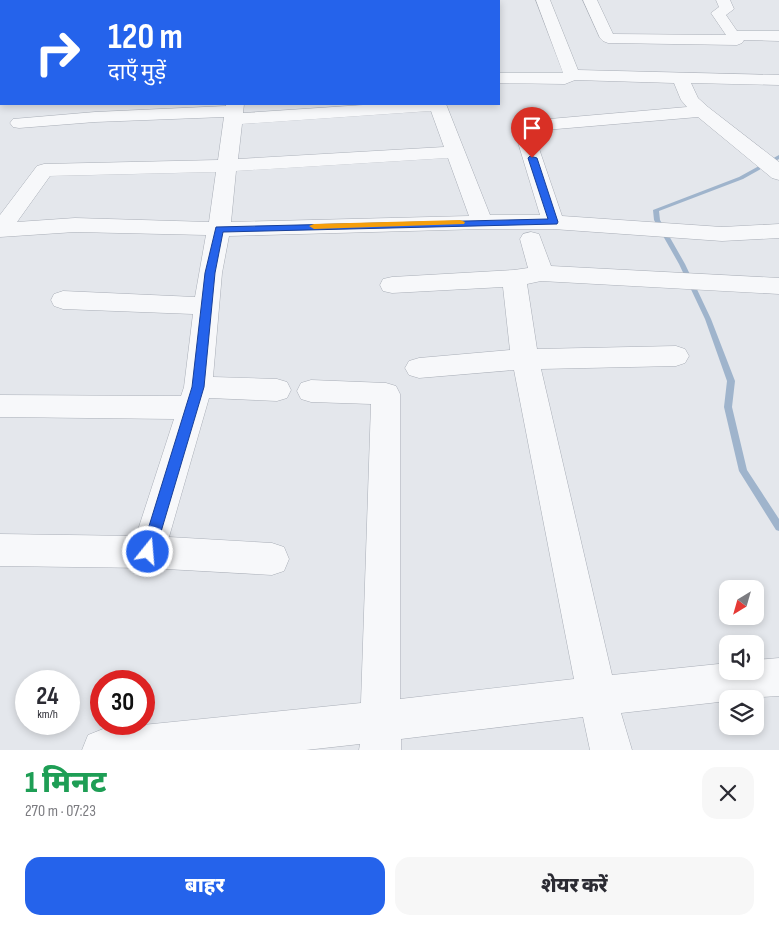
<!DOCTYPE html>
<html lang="hi">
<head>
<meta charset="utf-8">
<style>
	:root { --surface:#fff; --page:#f7f7f7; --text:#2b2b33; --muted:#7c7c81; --accent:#2563eb }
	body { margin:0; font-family:"Sofia Sans Condensed","Noto Sans Devanagari",sans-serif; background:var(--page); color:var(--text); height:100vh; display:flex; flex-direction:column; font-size:19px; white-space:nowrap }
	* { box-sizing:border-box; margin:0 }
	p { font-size:16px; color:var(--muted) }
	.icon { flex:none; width:28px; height:28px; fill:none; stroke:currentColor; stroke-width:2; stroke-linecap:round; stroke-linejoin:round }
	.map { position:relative; height:750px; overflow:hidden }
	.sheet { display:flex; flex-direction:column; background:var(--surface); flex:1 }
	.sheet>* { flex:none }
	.guide { position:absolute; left:0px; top:0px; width:500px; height:105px; box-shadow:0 2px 8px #0003; background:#2563eb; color:#fff; overflow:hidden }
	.needle { width:32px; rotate:217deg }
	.controls { position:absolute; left:719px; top:580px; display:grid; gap:10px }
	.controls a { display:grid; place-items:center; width:45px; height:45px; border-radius:10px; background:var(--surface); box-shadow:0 2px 8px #0003; font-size:25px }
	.speed { position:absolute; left:15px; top:670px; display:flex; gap:10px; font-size:25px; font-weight:700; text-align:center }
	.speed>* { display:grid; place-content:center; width:65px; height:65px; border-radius:50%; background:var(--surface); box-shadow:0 2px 8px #0003; line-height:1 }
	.speed small { font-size:12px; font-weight:400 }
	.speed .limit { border:8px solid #d22; background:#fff; color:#111 }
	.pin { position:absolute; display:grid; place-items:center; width:42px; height:42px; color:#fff; margin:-51px -21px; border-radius:50% 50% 50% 0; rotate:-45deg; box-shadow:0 0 5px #0007 }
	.pin .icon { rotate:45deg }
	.me { position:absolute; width:55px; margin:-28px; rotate:17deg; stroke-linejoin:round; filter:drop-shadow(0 0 4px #0008) }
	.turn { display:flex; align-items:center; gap:18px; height:105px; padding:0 25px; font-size:22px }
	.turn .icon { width:65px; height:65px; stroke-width:2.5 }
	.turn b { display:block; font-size:35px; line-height:42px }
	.round { display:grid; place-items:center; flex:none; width:52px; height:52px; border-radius:15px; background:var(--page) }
	.overview { display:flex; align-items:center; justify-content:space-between; height:85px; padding:0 25px }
	h1 { font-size:30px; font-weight:800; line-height:38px; color:#1e9e55 }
	.action { display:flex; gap:10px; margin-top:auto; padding:10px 25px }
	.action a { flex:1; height:58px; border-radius:15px; background:var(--accent); color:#fff; font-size:20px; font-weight:800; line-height:58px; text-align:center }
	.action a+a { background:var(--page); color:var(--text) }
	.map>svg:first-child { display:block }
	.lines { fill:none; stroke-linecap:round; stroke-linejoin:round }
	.stream { fill:#9fb4cc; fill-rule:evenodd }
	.minor-casing { stroke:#a9aeb7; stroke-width:1 }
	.minor { fill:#f7f8fa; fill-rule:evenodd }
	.route { fill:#2563eb; stroke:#184099 }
	.slow { fill:#f59e0b }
</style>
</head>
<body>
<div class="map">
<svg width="779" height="750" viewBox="0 0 779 750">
	<rect width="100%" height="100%" fill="#e4e7ec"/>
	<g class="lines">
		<path class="stream" d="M779 155V159L743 179 659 211 660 220 685 264 711 319 735 381 732 407 747 470 779 519V531L776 530 739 471 724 407 727 381 705 319 679 264 654 220 653 210 739 177Z"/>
		<g class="minor-casing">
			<path id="minor" d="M159 0H197L158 1Z
				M465 0H479V1H465Z
				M536 0H550L578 70 779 75V85L691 83 698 98 708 107 779 162V180L772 178 698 117 533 131 562 216 722 227 779 224V238L722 241 553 229H482L229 236 222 273 213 377 277 379 287 382 291 390 287 398 277 401 209 398 169 537 272 543 284 547 289 559 284 571 272 575 148 568 0 566V534L136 536 174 419 0 417V395L181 396 184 387 193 314 63 309 54 306 51 300 54 294 63 291 195 297 206 235 75 232 0 237V215L37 166 44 164 218 160 224 117 95 122 19 128 13 127 10 123 13 119 95 112 226 106V104H244L243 113 378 104H446L490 215H540L513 126 515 122 687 107 681 100 674 83 575 80 565 84 499 83V73H563ZM431 111 444 147 238 159 242 124ZM448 158 469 216 231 222 236 171ZM216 172 209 222 75 218 17 222 50 176Z
				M583 0H597L613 34 726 35 711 13 719 7 716 0H730L734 9 726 15 737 31H779V41L744 40 742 43 737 45 608 43 603 41 600 38Z
				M0 18H1V26H0Z
				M0 37H1V47H0Z
				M531 232 539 234 551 266 779 278V294L541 281 527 284 537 349 676 346 685 349 689 356 685 363 676 366 541 369 612 675 728 663V671H755V660L779 658V696L728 699V701L621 713 632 750H590L583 717 401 739V750H359L360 744 306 750H82L88 735 103 729 361 703 371 404 311 402 301 399 297 391 301 383 311 380 386 383 396 386 400 394V699L574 679 514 370 419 378 409 375 405 368 409 361 419 358 510 350 503 287 392 293 383 291 380 285 383 279 392 277 514 270 528 268 520 239 523 234Z"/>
		</g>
		<use href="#minor" class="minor"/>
	</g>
	<path class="route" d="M530 156 537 158 558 222 557 224 223 232 215 273 204 387 155 552 153 556 148 558 143 556 141 552 192 387 205 273 216 227 548 219 528 158Z"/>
	<path class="slow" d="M460 220 465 222 464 224 314 229 309 226 314 224Z"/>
</svg>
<div class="controls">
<a><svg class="needle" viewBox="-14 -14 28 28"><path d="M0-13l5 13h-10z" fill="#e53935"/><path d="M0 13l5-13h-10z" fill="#7c7c81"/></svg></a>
<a><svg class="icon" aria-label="sound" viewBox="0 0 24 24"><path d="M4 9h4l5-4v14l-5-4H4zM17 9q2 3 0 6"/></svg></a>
<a><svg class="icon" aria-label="layers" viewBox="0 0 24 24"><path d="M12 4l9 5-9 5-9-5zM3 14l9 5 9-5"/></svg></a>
</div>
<div class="speed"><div>24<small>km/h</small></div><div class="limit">30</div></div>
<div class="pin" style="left:532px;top:158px;background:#d93025"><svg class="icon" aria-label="arrive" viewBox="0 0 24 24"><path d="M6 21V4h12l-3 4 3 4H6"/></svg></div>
<svg class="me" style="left:148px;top:552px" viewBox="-20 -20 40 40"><circle r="17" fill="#2563eb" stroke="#fff" stroke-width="3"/><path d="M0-11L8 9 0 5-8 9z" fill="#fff"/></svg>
<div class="guide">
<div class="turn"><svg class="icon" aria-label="right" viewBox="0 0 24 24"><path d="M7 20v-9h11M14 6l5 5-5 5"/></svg><div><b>120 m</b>दाएँ मुड़ें</div></div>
</div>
</div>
<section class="sheet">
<div class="overview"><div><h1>1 मिनट</h1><p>270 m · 07:23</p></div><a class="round"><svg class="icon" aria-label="close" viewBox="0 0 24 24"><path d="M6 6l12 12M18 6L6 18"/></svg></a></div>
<div class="action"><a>बाहर</a><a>शेयर करें</a></div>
</section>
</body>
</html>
